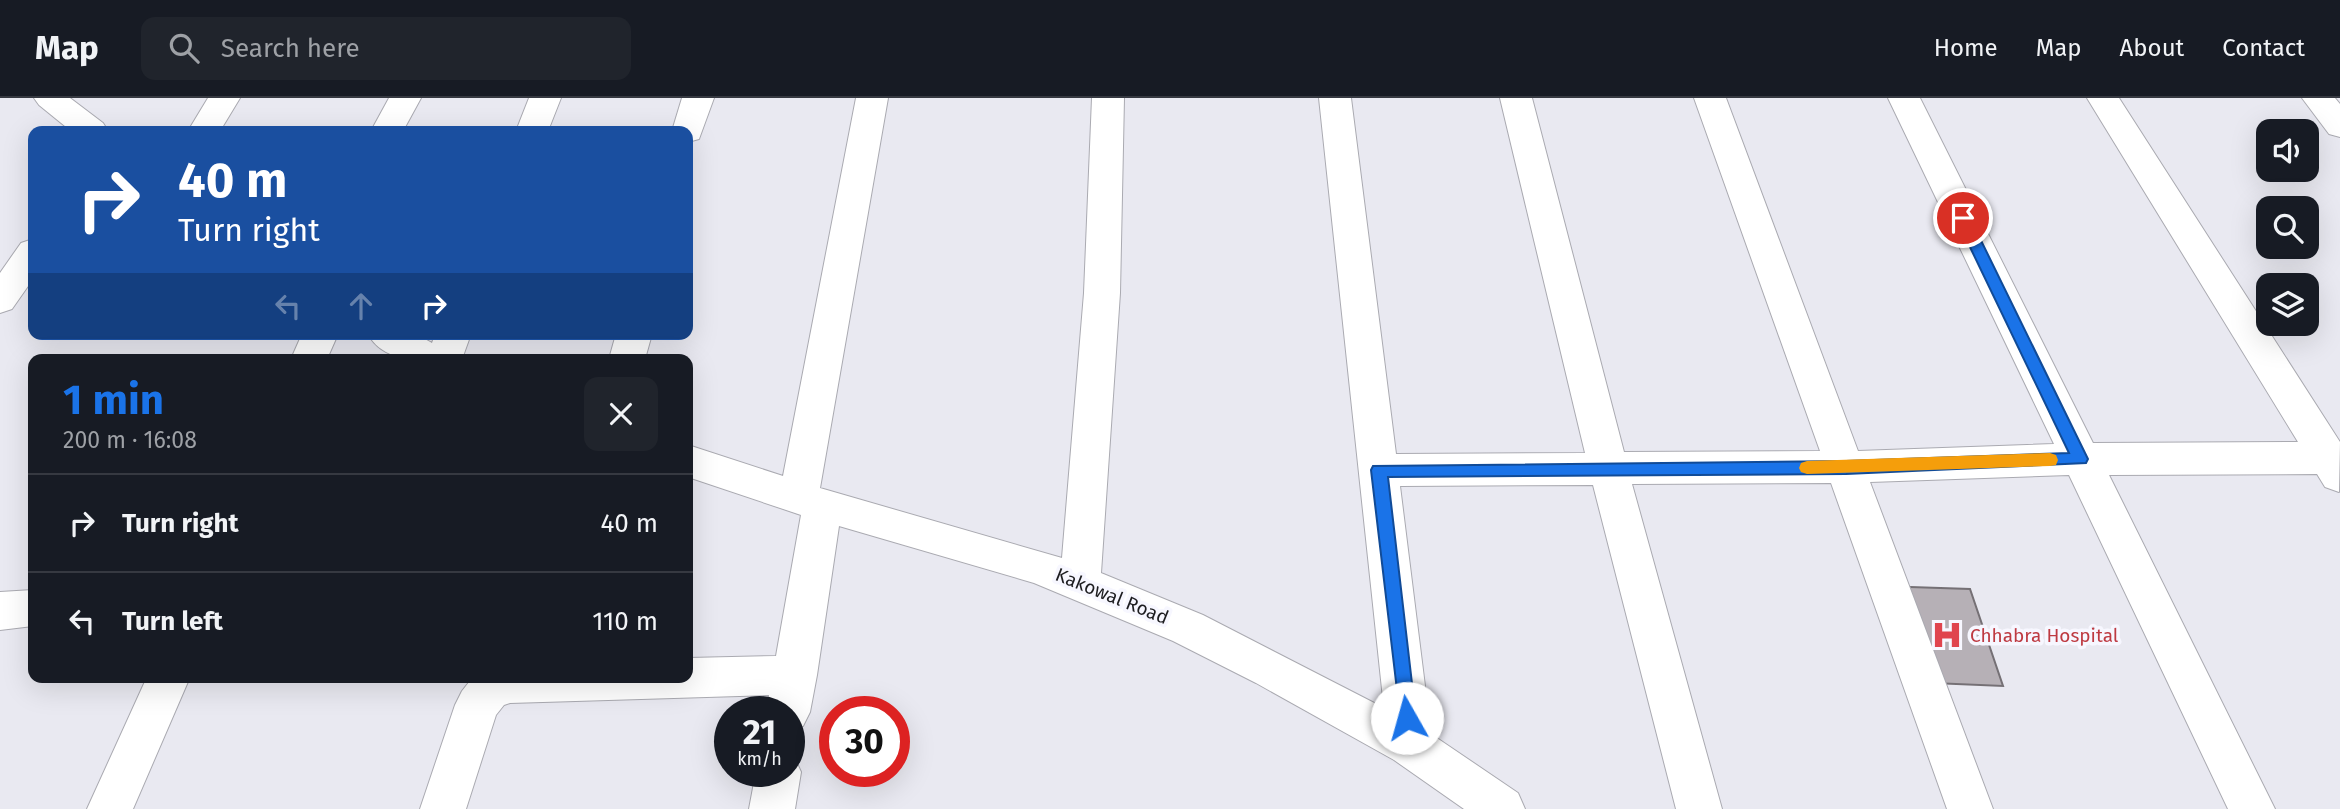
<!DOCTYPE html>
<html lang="en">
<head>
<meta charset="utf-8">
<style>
	:root { --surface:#171b24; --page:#20242c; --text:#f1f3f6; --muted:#9ea1a6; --line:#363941; --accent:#1a73e8 }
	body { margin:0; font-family:"Fira Sans",sans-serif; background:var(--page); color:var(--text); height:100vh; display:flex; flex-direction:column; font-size:26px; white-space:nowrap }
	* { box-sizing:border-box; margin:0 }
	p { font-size:23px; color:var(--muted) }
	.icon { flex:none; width:38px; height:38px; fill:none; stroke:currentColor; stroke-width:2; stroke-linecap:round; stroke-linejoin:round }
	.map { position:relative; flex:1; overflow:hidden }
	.drawer { position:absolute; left:28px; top:256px; width:665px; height:329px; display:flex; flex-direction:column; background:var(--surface); border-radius:14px; box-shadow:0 7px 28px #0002 }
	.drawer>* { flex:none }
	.guide { position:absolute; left:28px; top:28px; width:665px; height:214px; border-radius:14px; box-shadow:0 7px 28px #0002; background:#1a4fa0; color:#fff; overflow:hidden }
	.buttons { position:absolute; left:2256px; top:21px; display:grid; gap:14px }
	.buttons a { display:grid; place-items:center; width:63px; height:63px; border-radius:14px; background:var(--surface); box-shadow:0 7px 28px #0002; font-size:35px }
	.speed { position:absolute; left:714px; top:598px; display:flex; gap:14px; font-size:35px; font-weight:700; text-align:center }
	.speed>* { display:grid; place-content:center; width:91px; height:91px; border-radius:50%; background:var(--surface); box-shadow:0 7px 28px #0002; line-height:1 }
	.speed small { font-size:18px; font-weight:400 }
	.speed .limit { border:10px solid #d22; background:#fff; color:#111 }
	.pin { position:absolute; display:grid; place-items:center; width:60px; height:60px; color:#fff; margin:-30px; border:4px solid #fff; border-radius:50%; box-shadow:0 2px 7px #0007 }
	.me { position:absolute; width:77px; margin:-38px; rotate:353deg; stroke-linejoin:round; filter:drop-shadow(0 0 5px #0008) }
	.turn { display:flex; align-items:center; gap:24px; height:147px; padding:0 35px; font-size:32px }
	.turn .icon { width:91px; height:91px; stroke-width:2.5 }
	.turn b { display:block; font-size:49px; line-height:60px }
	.lanes { display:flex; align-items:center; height:66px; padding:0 35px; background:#0003; justify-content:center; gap:35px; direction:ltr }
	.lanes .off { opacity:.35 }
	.round { display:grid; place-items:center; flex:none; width:74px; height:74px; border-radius:14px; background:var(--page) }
	.head { display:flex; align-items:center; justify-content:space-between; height:119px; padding:0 35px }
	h1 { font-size:42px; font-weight:700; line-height:52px; color:var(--accent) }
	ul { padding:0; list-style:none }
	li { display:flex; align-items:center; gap:21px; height:98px; padding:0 35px; border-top:2px solid var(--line) }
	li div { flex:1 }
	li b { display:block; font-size:26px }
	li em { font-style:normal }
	header { display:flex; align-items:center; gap:42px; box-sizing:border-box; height:98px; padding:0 35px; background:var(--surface); border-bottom:2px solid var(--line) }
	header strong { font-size:33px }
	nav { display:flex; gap:38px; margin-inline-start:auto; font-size:24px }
	.search { width:490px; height:63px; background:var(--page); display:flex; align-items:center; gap:18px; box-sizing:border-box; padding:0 24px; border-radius:14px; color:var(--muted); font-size:26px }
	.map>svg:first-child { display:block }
	.building { fill:#b6b0b6; stroke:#757075; stroke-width:2 }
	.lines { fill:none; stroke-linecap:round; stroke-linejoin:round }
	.minor-casing { stroke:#aaaab1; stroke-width:2 }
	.minor { fill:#fff; fill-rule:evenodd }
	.route { fill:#1a73e8; stroke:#114b97; stroke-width:2 }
	.slow { fill:#f59e0b }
	.labels { text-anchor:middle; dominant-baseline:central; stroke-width:7; stroke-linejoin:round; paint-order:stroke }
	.street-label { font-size:19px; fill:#1d1d20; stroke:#f7f7ff }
	.health-label { font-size:19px; fill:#be3a42; stroke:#f7f7ff; text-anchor:start }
</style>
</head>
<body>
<header>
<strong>Map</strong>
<div class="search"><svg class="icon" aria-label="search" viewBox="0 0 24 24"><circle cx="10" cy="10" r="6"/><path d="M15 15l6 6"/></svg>Search here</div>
<nav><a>Home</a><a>Map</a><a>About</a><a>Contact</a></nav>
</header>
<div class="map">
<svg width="2340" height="711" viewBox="0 0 2340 711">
	<rect width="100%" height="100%" fill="#e9e9f1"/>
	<path class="building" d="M1880 488 1970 491 2003 588 1909 584Z"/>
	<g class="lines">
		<g class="minor-casing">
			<path id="minor" d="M34 0H70L103 25 108 33H71L39 7Z
				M208 0H240L220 33H188Z
				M389 0H421L403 33H371Z
				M529 0H561L548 33H516Z
				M682 0H714L699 41 688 44V33H672Z
				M856 0H888L820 390 1062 460 1084 195 1092 0H1124L1120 195 1101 475 1203 517 1384 610 1319 0H1351L1396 356 1585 355 1500 0H1532L1624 354 1820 353 1694 0H1726L1858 353 2054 346 1888 0H1920L2093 345 2298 344 2087 0H2119L2340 344 2339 394 2325 389 2317 376 2109 377 2275 711H2228L2069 377 1870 384 1993 711H1947L1831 385 1632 386 1722 711H1676L1593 387 1400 388 1431 636 1518 695 1525 711H1464L1394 662 1256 585 1173 543 1034 485 839 428 817 577 810 614 803 628 789 634V614H766L769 597 510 605 504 607 496 617 466 711H420L455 607 462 593 473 579H688V560L776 558 801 417 688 379V347L783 378Z
				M2302 0H2335L2340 6V39L2329 36Z
				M33 141V181L12 211 0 215V175L21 145Z
				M302 236H338L327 261H291Z
				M368 236H416L432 245 435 236H471L462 261C430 261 386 269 368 236Z
				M616 236H652L645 261H609Z
				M33 492V528L0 532V494Z
				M147 579H190L133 711H87Z
				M789 657 794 659 801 674 795 711H749L756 674H789Z"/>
		</g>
		<use href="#minor" class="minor"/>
	</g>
	<path class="route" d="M1963 115 1970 120 2088 361 2086 365 1846 376 1388 379 1416 620 1413 626 1407 628 1401 626 1371 372 1373 368 1846 363 2069 355 1956 120Z"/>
	<path class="slow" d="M2050 355 2056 357 2058 362 2056 367 2050 368 1807 376 1801 374 1799 370 1801 365 1807 363Z"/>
	<defs>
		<g id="hospital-bare" transform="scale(2.415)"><path d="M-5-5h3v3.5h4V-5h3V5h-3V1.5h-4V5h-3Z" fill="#e0444e" stroke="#f7f7ff" stroke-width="2.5" paint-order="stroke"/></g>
	</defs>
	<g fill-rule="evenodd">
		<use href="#hospital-bare" x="1947" y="537"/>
	</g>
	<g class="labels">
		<g class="street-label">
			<text transform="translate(1112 498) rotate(22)">Kakowal Road</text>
		</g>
		<g class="health-label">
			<text x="1970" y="537">Chhabra Hospital</text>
		</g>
	</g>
</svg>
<div class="buttons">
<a><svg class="icon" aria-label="sound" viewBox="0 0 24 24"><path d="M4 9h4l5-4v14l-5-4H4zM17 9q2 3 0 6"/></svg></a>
<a><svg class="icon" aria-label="search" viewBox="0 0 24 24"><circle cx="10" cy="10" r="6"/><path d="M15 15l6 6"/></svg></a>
<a><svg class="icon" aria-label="layers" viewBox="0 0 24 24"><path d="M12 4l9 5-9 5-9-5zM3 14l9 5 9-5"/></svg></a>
</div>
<div class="speed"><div>21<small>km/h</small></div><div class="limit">30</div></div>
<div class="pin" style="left:1963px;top:120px;background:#d93025"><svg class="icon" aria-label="arrive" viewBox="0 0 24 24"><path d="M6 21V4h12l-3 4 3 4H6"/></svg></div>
<svg class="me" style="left:1407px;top:620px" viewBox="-20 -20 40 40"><circle r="19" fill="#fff"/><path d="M0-13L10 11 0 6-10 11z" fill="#1a73e8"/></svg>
<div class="guide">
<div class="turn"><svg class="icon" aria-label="right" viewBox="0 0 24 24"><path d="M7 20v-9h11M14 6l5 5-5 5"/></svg><div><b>40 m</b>Turn right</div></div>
<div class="lanes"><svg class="icon off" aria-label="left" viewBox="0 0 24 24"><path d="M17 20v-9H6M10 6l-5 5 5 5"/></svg><svg class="icon off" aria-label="ahead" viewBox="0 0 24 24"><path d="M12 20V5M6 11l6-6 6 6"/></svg><svg class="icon" aria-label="right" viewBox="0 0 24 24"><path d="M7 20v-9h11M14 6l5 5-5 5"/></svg></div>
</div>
<section class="drawer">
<div class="head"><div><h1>1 min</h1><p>200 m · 16:08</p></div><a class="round"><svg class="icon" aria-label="close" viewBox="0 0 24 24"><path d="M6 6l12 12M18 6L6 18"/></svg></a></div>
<ul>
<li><svg class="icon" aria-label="right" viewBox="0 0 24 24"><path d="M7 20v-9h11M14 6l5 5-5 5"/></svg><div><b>Turn right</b></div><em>40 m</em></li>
<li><svg class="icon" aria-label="left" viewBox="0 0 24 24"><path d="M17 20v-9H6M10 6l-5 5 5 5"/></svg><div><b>Turn left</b></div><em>110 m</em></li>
</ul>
</section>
</div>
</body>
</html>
